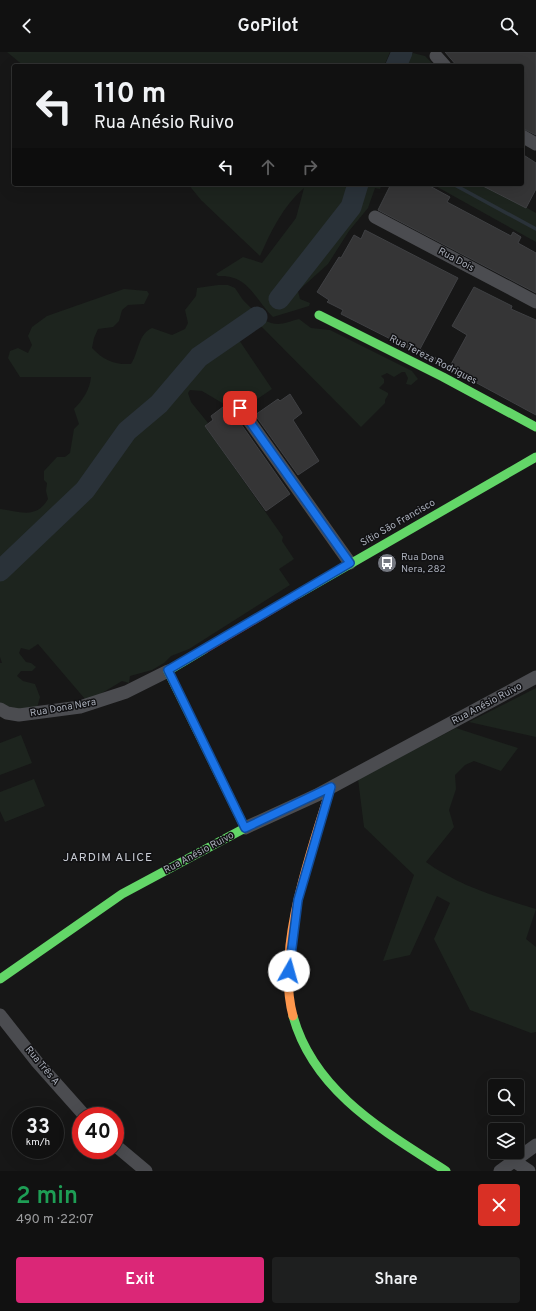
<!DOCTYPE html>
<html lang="en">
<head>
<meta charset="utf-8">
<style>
	:root { --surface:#111; --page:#1e1f1f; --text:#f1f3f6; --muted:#9c9d9f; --line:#303131; --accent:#db2777 }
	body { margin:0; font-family:Overpass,sans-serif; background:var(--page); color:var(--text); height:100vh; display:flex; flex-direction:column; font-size:15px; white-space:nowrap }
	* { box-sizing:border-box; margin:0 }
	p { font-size:13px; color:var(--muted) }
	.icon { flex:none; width:22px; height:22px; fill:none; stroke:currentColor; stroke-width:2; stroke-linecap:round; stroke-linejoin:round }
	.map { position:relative; height:1119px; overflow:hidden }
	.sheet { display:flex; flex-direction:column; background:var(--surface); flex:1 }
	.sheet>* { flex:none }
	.hud { position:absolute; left:12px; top:12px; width:512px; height:122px; border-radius:4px; box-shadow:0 4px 16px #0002,0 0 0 1px var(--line); background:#111; color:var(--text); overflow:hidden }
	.buttons { position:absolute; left:488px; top:1027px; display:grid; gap:8px }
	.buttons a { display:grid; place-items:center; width:36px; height:36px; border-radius:4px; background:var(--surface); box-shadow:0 4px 16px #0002,0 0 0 1px var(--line); font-size:20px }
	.speed { position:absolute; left:12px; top:1055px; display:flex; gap:8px; font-size:20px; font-weight:700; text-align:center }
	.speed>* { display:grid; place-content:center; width:52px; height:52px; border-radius:50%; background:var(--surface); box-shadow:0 4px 16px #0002,0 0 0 1px var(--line); line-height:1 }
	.speed small { font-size:10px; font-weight:400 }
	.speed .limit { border:6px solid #d22; background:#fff; color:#111 }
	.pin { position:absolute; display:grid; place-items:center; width:34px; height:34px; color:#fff; margin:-17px; border-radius:8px; box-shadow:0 2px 6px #0006 }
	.me { position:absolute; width:44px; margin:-22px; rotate:7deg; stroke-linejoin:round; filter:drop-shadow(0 0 3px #0008) }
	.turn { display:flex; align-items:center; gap:14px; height:84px; padding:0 16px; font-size:18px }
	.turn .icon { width:52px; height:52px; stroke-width:2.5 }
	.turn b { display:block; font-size:28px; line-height:34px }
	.lanes { display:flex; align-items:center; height:38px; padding:0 16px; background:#0003; justify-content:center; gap:20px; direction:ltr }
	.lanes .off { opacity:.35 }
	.round { display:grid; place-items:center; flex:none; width:42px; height:42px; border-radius:4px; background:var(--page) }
	.headline { display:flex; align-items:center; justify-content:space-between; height:68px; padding:0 16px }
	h1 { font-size:24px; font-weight:600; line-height:30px; color:#1e9e55 }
	.action { display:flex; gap:8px; margin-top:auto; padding:8px 16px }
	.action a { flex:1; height:46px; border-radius:4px; background:var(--accent); color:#fff; font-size:16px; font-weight:600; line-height:46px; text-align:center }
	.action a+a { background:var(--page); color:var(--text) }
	header { display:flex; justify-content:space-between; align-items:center; height:52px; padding:0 16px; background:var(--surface); font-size:18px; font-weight:600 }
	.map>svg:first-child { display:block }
	.green { fill:#1d241e }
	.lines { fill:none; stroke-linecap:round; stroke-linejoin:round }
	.stream { stroke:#2a3239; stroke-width:3.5 }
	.river { stroke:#2a3239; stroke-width:21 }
	.building { fill:#353536; stroke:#3f4043 }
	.street { stroke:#4b4c50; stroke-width:13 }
	.fast { stroke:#63d668; stroke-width:9 }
	.slow { stroke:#ff974d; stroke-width:9 }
	.jam { stroke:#b3261e; stroke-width:9 }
	.route-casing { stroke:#114b97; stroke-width:10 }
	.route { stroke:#1a73e8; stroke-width:7 }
	.labels { text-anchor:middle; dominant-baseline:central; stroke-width:3; stroke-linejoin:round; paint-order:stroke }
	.street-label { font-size:10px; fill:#a8adb8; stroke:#111113 }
	.poi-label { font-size:10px; fill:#a8adb8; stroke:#111113; text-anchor:start }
	.quarter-label { font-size:12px; letter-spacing:1px; fill:#c9ccd4; stroke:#111113 }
</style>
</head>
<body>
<header><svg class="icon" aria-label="back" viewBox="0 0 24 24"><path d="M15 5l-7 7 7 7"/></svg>GoPilot<svg class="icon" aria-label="search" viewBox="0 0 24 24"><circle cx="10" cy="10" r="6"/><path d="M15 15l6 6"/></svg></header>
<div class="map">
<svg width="536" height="1119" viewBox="0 0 536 1119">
	<rect width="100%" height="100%" fill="#171717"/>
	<path class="green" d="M7 0H390L384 14H24Z
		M413 1 425 4 435 14H405Z
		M188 132H351C340 173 309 205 282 236L281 245 293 242 310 224 356 156 363 132H382L380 137 375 136 368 156 349 179 328 212 298 239 300 247 310 251 309 254 273 265C255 248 249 222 218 224L216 222 243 205 262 211 296 166 304 136C283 154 271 179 260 204L201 148Z
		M432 132H485L536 161V190Z
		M218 233H228L235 236 243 248 253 258 258 271 264 268C278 276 286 270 299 267L311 276 330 278 412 319 418 327 411 333 406 332 408 326 405 320H402L394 325 387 321 381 324 384 327V331L379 336 388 341V343L385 348V351L361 375 258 271 240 284 239 288 272 337 244 356H231L227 352H224L202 339 190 338 188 341 191 350 208 371 205 374 283 485 282 489 294 507 279 517 290 533 189 597 171 604 164 611 152 618 130 624 129 631 122 629 92 647H85L38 592 29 598 21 596 19 601 26 610 31 611 36 615 32 619H21L17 624 23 629 35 632 40 645 37 656 24 659 0 652V611H2L0 605V457C19 459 36 468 48 447L46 439 47 431 44 428V419L57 405H65L70 401 74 377 79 372 74 357C83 348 90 337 91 325H20L8 306 10 299 18 296 28 301 32 293 28 284 32 275 47 264 124 237 147 239 149 242 144 252 128 253 122 258 119 269 113 275 98 277 94 286 92 296C103 308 115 313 131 312 139 300 138 282 152 276L172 283 185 277 188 271 185 258 196 244 197 236Z
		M536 636V685L469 670Z
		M456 676 518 696 501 719 474 709 465 713 455 723 456 737 449 758 454 775 426 810C459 834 497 845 536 857L526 887 536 895V980L531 981 470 958 434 887 450 851 437 844 410 903 383 909 414 823 364 775 358 727Z
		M21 683 32 711 0 723V691Z
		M34 727 45 754 5 770 0 759V740Z"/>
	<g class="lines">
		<path class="stream" d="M453 132 536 177"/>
		<path class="river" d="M396 14 402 0
			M279 247 351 155 358 132
			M0 519 85 438 127 379 159 352 199 305 257 265"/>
	</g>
	<path class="building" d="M445 0H536V83L522 76V14H457Z
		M522 102 536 111V137L526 156 479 132H522Z
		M391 132H426L450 145 447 150 511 184 513 180 521 185 518 191 536 201V241L378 158Z
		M365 178 458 226 420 297 436 306 434 309 341 262 343 258 327 250 329 248 317 240 339 205 341 206 354 183 361 187Z
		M474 235 512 254 511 257 536 268V363L449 316 467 283 452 274Z
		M290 342 302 361 293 368 319 409 298 423 255 363 278 347 280 349Z
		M227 352 290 442 266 459 205 374 213 368 211 364Z"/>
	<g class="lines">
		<path class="street" d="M436 4 445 14
			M522 84 536 92
			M375 165 536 250
			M240 356 350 511
			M0 657 7 661 19 663 80 655 126 640 168 619
			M245 776 317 743 536 625
			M0 963 37 1010 85 1064
			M115 1093 146 1119
			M514 1109 529 1119
			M500 1119 536 1093"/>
		<path class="fast" d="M319 263 443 325 536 375
			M298 542 536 405
			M0 927 122 842 245 776 168 619 205 597
			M293 964C314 1040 384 1079 446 1119"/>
		<path class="slow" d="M293 964C275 898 311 799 331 735"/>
		<path class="jam" d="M205 597 298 542"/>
	</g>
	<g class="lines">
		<g class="route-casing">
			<path id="route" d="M240 356 350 511 168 618 245 776 331 735 298 848 289 919"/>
		</g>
		<use href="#route" class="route"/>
	</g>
	<defs>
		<g id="bus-disc" transform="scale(1)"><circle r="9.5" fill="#757880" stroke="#111113"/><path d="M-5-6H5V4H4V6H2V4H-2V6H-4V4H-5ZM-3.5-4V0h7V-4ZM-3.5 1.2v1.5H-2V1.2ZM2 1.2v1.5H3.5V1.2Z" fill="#fff"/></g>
	</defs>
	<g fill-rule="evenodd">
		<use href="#bus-disc" x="387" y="511"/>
	</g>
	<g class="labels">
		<g class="street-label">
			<text transform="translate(456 208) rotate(28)">Rua Dois</text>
			<text transform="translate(433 308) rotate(27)">Rua Tereza Rodrigues</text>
			<text transform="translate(398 471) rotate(-30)">Sítio São Francisco</text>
			<text transform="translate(487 652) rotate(-28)">Rua Anésio Ruivo</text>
			<text transform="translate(63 656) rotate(-10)">Rua Dona Nera</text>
			<text transform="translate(199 801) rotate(-28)">Rua Anésio Ruivo</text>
			<text transform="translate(42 1014) rotate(50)">Rua Três A</text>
		</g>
		<g class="poi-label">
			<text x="401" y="505">Rua Dona<tspan x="401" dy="12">Nera, 282</tspan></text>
		</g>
		<g class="quarter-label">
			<text x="108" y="806">JARDIM ALICE</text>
		</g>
	</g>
</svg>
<div class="buttons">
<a><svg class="icon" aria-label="search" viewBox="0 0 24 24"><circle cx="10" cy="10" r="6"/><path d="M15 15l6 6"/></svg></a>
<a><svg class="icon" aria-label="layers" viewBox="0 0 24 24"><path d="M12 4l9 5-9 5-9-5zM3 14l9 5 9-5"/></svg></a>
</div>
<div class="speed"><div>33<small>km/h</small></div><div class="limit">40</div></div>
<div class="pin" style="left:240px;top:356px;background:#d93025"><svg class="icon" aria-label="arrive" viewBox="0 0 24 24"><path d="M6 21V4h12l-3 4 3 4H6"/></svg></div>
<svg class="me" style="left:289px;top:919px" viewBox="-20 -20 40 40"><circle r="19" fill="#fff"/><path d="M0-13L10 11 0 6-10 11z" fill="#1a73e8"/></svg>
<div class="hud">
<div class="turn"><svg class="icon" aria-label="left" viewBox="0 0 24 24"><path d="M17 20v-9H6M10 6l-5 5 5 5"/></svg><div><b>110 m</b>Rua Anésio Ruivo</div></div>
<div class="lanes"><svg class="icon" aria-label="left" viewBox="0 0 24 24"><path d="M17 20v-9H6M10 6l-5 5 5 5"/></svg><svg class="icon off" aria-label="ahead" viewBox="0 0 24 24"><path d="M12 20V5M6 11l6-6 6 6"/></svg><svg class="icon off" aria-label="right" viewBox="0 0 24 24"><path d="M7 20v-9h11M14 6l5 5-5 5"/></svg></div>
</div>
</div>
<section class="sheet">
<div class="headline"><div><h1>2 min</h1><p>490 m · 22:07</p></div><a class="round" style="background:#d93025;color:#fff"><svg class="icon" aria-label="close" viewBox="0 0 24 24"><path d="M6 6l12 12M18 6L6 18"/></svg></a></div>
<div class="action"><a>Exit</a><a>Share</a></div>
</section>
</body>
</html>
